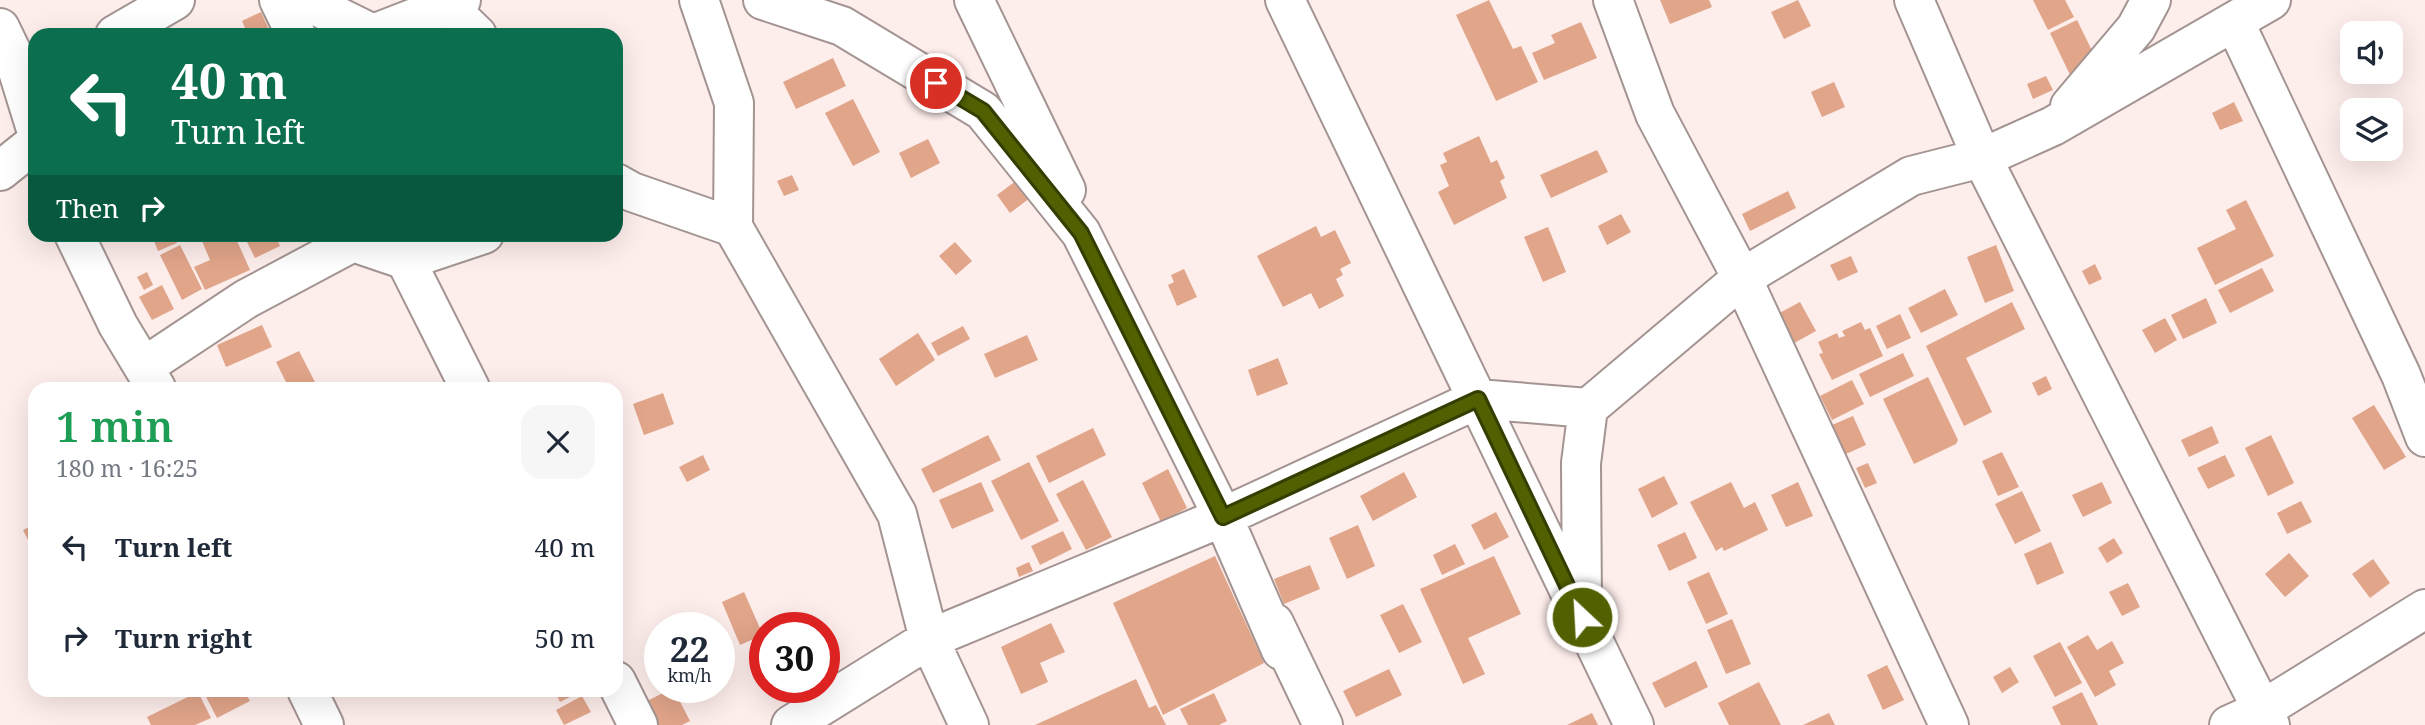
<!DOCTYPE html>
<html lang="en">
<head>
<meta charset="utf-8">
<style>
	:root { --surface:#fff; --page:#f6f6f7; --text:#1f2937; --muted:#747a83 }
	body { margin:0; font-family:"Noto Serif",serif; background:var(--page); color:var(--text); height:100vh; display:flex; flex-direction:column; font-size:26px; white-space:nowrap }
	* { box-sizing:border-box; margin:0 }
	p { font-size:23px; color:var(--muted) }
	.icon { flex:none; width:38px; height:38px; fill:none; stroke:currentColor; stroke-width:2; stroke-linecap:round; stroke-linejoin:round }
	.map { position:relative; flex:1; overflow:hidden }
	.drawer { position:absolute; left:28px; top:382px; width:595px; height:315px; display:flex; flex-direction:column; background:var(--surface); border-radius:21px; box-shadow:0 7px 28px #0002 }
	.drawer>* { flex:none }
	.top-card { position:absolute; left:28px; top:28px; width:595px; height:214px; border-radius:21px; box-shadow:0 7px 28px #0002; background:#0b6e4f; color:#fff; overflow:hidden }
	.fabs { position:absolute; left:2340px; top:21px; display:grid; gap:14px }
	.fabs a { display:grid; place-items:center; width:63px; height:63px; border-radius:14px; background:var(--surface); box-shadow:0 7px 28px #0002; font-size:35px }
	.speed { position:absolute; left:644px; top:612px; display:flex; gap:14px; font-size:35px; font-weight:700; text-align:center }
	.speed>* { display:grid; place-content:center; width:91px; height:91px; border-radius:50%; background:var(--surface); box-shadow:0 7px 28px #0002; line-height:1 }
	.speed small { font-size:18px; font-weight:400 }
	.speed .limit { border:10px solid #d22; background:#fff; color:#111 }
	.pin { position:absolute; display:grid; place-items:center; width:60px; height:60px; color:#fff; margin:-30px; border:4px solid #fff; border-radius:50%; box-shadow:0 2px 7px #0007 }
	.me { position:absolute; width:77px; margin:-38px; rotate:335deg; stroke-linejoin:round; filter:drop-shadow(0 0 5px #0008) }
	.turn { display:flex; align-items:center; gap:24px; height:147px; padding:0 28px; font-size:32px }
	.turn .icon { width:91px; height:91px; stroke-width:2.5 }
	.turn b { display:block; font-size:49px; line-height:60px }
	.then { display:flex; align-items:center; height:66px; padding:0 28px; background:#0003; gap:14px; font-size:26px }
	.round { display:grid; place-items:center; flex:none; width:74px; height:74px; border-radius:21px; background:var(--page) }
	.summary { display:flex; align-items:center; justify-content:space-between; height:119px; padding:0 28px }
	h1 { font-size:42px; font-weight:600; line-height:52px; color:#1e9e55 }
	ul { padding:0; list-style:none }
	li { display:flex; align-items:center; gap:21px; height:91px; padding:0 28px }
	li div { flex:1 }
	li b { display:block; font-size:26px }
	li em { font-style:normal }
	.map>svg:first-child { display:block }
	.building { fill:#e1a58a }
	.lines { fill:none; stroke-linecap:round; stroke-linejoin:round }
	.minor-casing { stroke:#a39492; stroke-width:42 }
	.minor { stroke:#fff; stroke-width:38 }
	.route-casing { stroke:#353e01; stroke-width:18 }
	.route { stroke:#526002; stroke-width:12 }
</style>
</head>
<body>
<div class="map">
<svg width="2425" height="725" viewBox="0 0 2425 725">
	<rect width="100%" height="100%" fill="#fdedeb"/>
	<path class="building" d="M1489 0 1513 49 1521 46 1538 82 1496 101 1456 15Z
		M1660 0H1709L1712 7 1670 24Z
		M1798 0 1811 26 1784 39 1771 12Z
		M2033 0H2065L2074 17 2048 30Z
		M261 12 271 34 248 35 242 21Z
		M2077 20 2099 65 2072 79 2050 33Z
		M1581 22 1597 58 1544 80 1532 53 1555 43 1551 35Z
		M833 58 846 86 796 109 783 82Z
		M2046 76 2053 90 2033 99 2027 84Z
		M1834 82 1845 107 1822 117 1811 92Z
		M853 99 880 152 853 166 825 113Z
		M2234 102 2243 121 2220 130 2212 113Z
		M1479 136 1491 163 1497 160 1505 178 1500 181 1507 198 1454 225 1438 192 1449 186 1440 165 1447 162 1443 153Z
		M928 139 940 163 911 178 899 153Z
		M1597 150 1608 172 1551 198 1540 175Z
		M792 175 799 190 784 196 777 181Z
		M1017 180 1030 198 1010 213 997 195Z
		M1788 191 1796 208 1750 231 1742 214Z
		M2246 200 2274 256 2215 285 2197 248 2236 229 2226 210Z
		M1621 214 1631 232 1607 245 1598 226Z
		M1316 226 1321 237 1335 230 1351 263 1340 269 1343 275 1336 279 1344 296 1319 309 1311 293 1283 307 1257 256Z
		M1548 227 1566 272 1543 282 1524 237Z
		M167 234H174L177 243 158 251 154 241Z
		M199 234H234L250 270 205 290 194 267 210 260Z
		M243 234H275L280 246 255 258Z
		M955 242 972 261 956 275 939 256Z
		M180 245 202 289 182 300 160 255Z
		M1996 245 2014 291 1985 303 1967 257Z
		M1851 256 1858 272 1838 281 1830 265Z
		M2095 264 2102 279 2089 285 2082 271Z
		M2262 268 2274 291 2230 313 2218 290Z
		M1184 269 1197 297 1177 306 1168 285 1174 282 1171 275Z
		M147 272 153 285 144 290 137 277Z
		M162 285 174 309 152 320 139 297Z
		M1945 289 1958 315 1921 333 1908 308Z
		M2206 298 2217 323 2183 339 2171 315Z
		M1800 302 1816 331 1787 347 1770 318Z
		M2012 302 2025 329 1966 358 1992 412 1964 426 1926 346Z
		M1900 314 1911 338 1887 349 1876 326Z
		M2165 318 2177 340 2155 353 2142 330Z
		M1861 322 1865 330 1870 328 1883 356 1832 380 1819 354 1823 353 1818 342 1837 333 1839 338 1845 336 1842 331Z
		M262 325 272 347 226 367 217 345Z
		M963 326 970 339 938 356 931 343Z
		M918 333 935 360 896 386 879 359Z
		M1027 335 1038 360 995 378 984 354Z
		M299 351 318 388H289L276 362Z
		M1903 353 1914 376 1870 397 1859 374Z
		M1278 358 1288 384 1257 396 1248 370Z
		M2046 376 2052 389 2038 396 2032 383Z
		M1928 377 1958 440 1956 444 1914 464 1883 399Z
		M1852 380 1864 404 1832 420 1820 396Z
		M663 393 674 424 644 435 633 404Z
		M2374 405 2406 457 2384 470 2352 418Z
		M1853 416 1866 445 1846 454 1832 425Z
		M2212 426 2219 443 2189 457 2181 440Z
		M1093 428 1106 455 1049 483 1036 456Z
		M988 435 1001 460 933 493 921 469Z
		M2271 435 2294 483 2268 496 2245 448Z
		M2002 452 2019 487 1998 496 1982 461Z
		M703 455 710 470 687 482 679 467Z
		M2225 455 2235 476 2208 489 2197 468Z
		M1029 462 1059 521 1021 540 991 481Z
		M1868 463 1877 483 1865 488 1856 468Z
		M1168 469 1187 508 1161 522 1142 483Z
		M1404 472 1417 497 1373 521 1360 496Z
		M1664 476 1678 504 1652 518 1638 489Z
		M1083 480 1112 537 1086 550 1056 494Z
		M981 482 994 511 952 529 939 500Z
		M1731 482 1744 508 1755 502 1768 530 1724 551 1722 547 1716 551 1690 502Z
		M1798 482 1813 516 1786 527 1771 495Z
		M2102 482 2112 503 2083 517 2072 495Z
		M2022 491 2041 531 2015 544 1995 504Z
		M2301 501 2312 522 2287 534 2277 513Z
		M1496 512 1509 537 1484 550 1471 525Z
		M35 524V554L23 530Z
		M1358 525 1375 566 1347 579 1329 538Z
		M1063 531 1072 549 1040 565 1031 546Z
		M1685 532 1697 558 1669 571 1657 545Z
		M2114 538 2123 553 2107 563 2098 548Z
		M2051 542 2064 573 2037 585 2024 554Z
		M1455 544 1465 564 1442 575 1433 555Z
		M2289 553 2309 576 2285 597 2265 574Z
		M1215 556 1264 663 1163 715 1113 603Z
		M1494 556 1521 614 1468 638 1485 674 1463 684 1420 589Z
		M2373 559 2390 583 2370 598 2352 574Z
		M1029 562 1033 571 1019 577 1016 568Z
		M1310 565 1320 589 1284 604 1274 579Z
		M1709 572 1728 614 1706 624 1687 582Z
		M2128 583 2140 607 2122 616 2109 592Z
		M744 592 763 635 740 645 722 602Z
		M1403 604 1422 642 1399 653 1380 615Z
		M1732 619 1751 664 1726 674 1707 630Z
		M1051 623 1065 652 1040 663 1048 682 1021 694 1001 647Z
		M2088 635 2097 650 2112 641 2124 663 2109 671 2116 685 2095 697 2067 647Z
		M2060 642 2082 683 2055 697 2033 656Z
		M1696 661 1708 687 1665 708 1652 683Z
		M1887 665 1904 700 1883 710 1867 675Z
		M2010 667 2019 682 2002 693 1993 677Z
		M1389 669 1402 695 1356 717 1343 691Z
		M1136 679 1149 708 1156 705 1166 725H1035Z
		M1759 682 1781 725H1729L1718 703Z
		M673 688 690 721 682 725H657L645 702Z
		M206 690H244L250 701 217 718 203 691Z
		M554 690H571L574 695 560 702Z
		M198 692 211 718 195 725H151L147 717Z
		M2082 692 2098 725H2061L2052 707Z
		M1214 693 1227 721 1219 725H1188L1180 709Z
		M582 696 591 712 564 725 556 710Z
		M1592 713 1598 725H1567Z
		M1829 713 1835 725H1803Z"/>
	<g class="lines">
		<g class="minor-casing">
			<path id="minor" d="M279 0 296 35
				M304 0 373 34 461 0
				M699 0 734 103 733 227 897 514 929 639 969 725
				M763 0 842 26 983 111 1081 233 1223 517 1281 650
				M974 0 1066 190
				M1285 0 1634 725
				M1613 0 1655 114 1742 278 1949 725
				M1914 0 1982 158 2270 725
				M447 6 477 35
				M2235 23 2401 375 2425 437
				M0 28 13 55 35 126
				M115 35 175 0
				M2070 106 2136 28 2151 0
				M0 171 35 143
				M616 183 632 192 733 227
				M74 234 118 325 156 388
				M394 237 470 388
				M145 366 246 299 353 242 406 260 484 234
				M1582 605 1581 463 1588 408
				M1274 623 1323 725
				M616 681 638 725
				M307 690 324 725
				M791 725 929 639 1223 517 1478 399 1588 408 1742 278 1911 176 1982 158 2053 126 2271 0
				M2229 725 2262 710 2425 609"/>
		</g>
		<use href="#minor" class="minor"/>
	</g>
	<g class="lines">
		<g class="route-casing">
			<path id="route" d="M936 83 983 111 1081 233 1223 517 1478 399 1582 617"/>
		</g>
		<use href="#route" class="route"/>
	</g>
</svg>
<div class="fabs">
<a><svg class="icon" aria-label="sound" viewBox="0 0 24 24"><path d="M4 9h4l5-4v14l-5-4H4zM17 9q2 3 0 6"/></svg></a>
<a><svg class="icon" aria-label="layers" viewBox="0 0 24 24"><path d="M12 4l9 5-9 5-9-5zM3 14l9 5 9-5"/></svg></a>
</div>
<div class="speed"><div>22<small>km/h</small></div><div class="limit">30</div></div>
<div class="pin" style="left:936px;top:83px;background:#d93025"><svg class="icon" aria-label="arrive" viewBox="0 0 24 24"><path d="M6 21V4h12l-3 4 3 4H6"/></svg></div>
<svg class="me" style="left:1582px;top:617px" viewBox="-20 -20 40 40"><circle r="17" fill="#526002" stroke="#fff" stroke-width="3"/><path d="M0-11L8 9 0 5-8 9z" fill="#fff"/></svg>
<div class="top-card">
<div class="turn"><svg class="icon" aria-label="left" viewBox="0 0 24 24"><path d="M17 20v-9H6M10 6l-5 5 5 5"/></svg><div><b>40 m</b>Turn left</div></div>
<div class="then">Then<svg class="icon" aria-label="right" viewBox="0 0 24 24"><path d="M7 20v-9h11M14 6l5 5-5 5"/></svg></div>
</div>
<section class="drawer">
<div class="summary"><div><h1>1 min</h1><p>180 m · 16:25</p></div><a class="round"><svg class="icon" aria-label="close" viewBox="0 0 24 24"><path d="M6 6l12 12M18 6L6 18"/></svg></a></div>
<ul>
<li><svg class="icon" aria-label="left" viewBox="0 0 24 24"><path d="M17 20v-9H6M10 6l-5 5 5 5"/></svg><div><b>Turn left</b></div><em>40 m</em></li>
<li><svg class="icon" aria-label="right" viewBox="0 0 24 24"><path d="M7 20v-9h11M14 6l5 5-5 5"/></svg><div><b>Turn right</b></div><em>50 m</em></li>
</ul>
</section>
</div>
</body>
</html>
